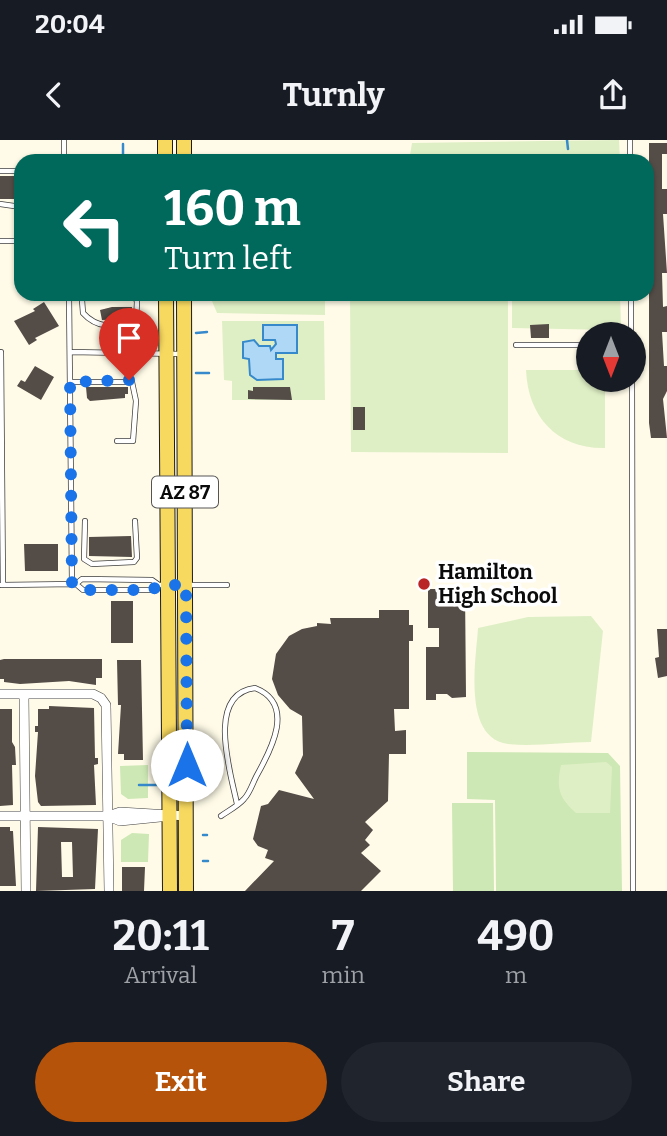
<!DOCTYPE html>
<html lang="en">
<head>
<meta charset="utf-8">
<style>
	:root { --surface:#171b24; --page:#20242c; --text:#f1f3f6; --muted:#9ea1a6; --accent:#b45309 }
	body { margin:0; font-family:Bitter,serif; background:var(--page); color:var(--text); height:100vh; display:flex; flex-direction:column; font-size:26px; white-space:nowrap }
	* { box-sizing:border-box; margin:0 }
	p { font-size:23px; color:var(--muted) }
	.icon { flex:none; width:38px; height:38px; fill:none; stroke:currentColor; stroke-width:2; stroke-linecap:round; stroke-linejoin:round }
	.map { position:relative; height:751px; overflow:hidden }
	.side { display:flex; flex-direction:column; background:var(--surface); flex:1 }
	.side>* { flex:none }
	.banner { position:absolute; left:14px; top:14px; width:640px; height:147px; border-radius:21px; box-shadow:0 2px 5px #0004; background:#00695c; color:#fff; overflow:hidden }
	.needle { width:46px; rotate:180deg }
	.buttons { position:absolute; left:576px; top:182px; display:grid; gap:14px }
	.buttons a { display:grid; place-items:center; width:70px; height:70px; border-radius:50%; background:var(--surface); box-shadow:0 2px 5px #0004; font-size:35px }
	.pin { position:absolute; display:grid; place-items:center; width:60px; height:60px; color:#fff; margin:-72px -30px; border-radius:50% 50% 50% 0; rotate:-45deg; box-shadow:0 0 7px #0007 }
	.pin .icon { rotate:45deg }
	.me { position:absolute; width:77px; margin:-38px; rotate:0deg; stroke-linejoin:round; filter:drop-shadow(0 0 5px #0008) }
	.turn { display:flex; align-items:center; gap:24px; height:147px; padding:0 35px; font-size:32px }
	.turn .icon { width:91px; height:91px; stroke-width:2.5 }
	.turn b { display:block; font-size:49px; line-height:60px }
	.eta { display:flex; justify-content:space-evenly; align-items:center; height:119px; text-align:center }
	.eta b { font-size:42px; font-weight:700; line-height:49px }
	.action { display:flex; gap:14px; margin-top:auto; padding:14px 35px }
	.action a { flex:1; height:80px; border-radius:42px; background:var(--accent); color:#fff; font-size:28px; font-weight:700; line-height:80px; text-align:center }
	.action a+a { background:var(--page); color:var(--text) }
	.status { display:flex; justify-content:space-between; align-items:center; height:49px; padding:0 35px; background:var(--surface); direction:ltr }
	.status svg { height:19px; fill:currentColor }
	header { display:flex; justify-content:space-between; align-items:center; height:91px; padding:0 35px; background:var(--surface); font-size:32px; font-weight:700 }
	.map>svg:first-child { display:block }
	.green { fill:#cde8b4 }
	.pitch { fill:#dfefc5 }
	.water { fill:#aed8f5; stroke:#368acc; stroke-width:2 }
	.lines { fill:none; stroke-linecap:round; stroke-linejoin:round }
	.stream { stroke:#368acc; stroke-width:2.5 }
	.building { fill:#534c47; fill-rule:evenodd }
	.service-casing { stroke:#3e3e3e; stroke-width:6 }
	.minor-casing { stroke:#3e3e3e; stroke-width:10 }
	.primary-casing { stroke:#1c1c1c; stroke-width:16 }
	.service { stroke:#fff; stroke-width:4.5 }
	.minor { stroke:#fff; stroke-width:9 }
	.primary { stroke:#f8d960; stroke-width:14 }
	.route { stroke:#1a73e8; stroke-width:12; stroke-dasharray:0 21.6 }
	.poi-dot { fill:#b92526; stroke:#fff; stroke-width:2.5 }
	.labels { text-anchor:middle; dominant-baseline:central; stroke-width:7; stroke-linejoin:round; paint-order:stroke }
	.shield { fill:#fff; stroke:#545454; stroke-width:2 }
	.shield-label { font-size:19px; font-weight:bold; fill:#0b0b0b }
	.poi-label { font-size:21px; font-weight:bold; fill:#0b0b0b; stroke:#fff; text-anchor:start }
</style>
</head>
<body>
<div class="status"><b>20:04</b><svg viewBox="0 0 49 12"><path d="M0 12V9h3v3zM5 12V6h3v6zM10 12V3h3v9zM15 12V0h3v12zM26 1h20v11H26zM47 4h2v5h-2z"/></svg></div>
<header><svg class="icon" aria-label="back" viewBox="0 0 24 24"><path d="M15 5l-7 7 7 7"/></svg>Turnly<svg class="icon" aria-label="share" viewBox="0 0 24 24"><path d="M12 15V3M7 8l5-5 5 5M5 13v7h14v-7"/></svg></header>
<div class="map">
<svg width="667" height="751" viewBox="0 0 667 751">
	<rect width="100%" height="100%" fill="#fffbe8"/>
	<path class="green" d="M467 612 608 613 620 626 622 751H496L495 660 467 659Z
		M148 625V658L128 659 121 654 120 626Z
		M452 663H493L494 751H453Z
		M132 693 149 694 148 722H121V700Z"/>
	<path class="pitch" d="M619 0 620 21H409L412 3Z
		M209 154H325V175L217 173Z
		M350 154H508V313L351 312Z
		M512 154H620L621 187 612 190 512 188Z
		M222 181H324L325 260H232V241L224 240Z
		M526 230H588V240H605V308C557 309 528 277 526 230Z
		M591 476 603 491 591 602C564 602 534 607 508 604 462 598 476 520 478 488L528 477Z
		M606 622 612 627 610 673H576C559 658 556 648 561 625Z"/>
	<path class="water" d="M263 185H297V213H276V219H283V239L257 240 250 235 249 219 243 218V202L254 200 259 206H270L271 210 276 204 275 200H263Z"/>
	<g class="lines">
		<path class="stream" d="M567 0 568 9
			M123 4V21
			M196 155H211
			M142 191H151
			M196 193 207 192
			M196 233H209
			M199 637H217
			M139 645H158
			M203 695H207
			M203 721H208"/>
	</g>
	<path class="building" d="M649 3H667V14H662V49H667V74H663L667 133H662L663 167 667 166V192H662L664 226H667V251L663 259 667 298H651L649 283Z
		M0 36H17L18 59H0Z
		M44 162 59 186 35 198 37 200 29 205 14 181 35 171 33 169Z
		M112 167H132L131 179 102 180 100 170Z
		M549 184V198H531L530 185Z
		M35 226 54 237 41 260 17 246 21 240 25 242Z
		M86 247H128V254H125V258L90 261 87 258Z
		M253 247H290L292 260 248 259V250L253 251Z
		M353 267H365V290H353Z
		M131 396 132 417 89 416V397Z
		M24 404H58V431H25Z
		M428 449H465L466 557 452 558 447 554H436V560H426V507H439V488H428Z
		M111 461H133V503H111Z
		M379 470H409V485H413V501H409V569H394L395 591 406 590V614H389L388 661 365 682 373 690 365 700 370 705 361 713 381 731 361 751H245L274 721 265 718 268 710 258 706 253 699 261 666 268 664 279 650 314 659 295 633 303 615 302 576 290 569 278 555 272 539 276 514 289 496 302 489 317 486V483L331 484 330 478H379Z
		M657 489H667V536L658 538 655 518 659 517Z
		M102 519V538H96V545L69 541 20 544 4 542V539H0V520L4 519Z
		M117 520H141L143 620H124V614H118L121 565H118Z
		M49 566 94 568 95 618H98V624L94 625 96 665 41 666 38 662 35 636 38 592H35V586H38V569H49Z
		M0 569H12V602L15 607 16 625H12L13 665 0 666Z
		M0 687H10V691H13L16 746H0Z
		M38 687 98 689 95 749 36 751ZM61 702H72L73 737H62Z
		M122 727H145L144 751H122Z"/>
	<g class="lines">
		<g class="service-casing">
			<path id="service" d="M630 0V21
				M64 21V0
				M0 31H21
				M0 64 21 67
				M0 101H21
				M69 154 72 444
				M89 154 82 160 83 173C96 188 117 189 136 183L137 161 132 154
				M631 154V194
				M516 205H588
				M1 212 3 445
				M70 212 181 214
				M632 240 633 751
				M70 242H132L136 261 133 301H117
				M85 381 84 419 92 424 134 422 137 418 135 381
				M76 444 83 450H152L159 445
				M1 445 76 444 82 439 152 440 159 445H227
				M221 676C228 671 238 666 244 659 250 653 253 642 257 635 271 610 296 564 255 548 205 554 231 634 237 664"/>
		</g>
		<g class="minor-casing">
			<path id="minor" d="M0 554H93L101 558 106 565 109 751
				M24 554 26 751
				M0 676H108L120 681 170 676
				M108 676 120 672 187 676"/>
		</g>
		<g class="primary-casing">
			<path id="primary" d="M165 0V21
				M184 0V21
				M166 154 170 751
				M184 154 186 751"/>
		</g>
		<use href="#service" class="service"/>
		<use href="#minor" class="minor"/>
		<use href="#primary" class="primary"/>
	</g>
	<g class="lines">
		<path class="route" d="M129 240 70 242 72 444 83 450H152L159 445H186L187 625"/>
	</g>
	<circle class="poi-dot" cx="424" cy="444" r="7"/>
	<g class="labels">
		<rect class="shield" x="152" y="336.5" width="66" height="31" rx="5"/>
		<g class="shield-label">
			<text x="185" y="352">AZ 87</text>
		</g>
		<g class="poi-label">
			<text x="438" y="432">Hamilton<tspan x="438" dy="24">High School</tspan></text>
		</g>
	</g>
</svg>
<div class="buttons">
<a><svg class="needle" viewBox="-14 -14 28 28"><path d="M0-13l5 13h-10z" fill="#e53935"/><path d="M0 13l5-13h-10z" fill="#9ea1a6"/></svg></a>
</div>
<div class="pin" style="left:129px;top:240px;background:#d93025"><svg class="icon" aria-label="arrive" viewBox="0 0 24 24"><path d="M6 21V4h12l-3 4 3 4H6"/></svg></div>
<svg class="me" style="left:187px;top:625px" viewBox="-20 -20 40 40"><circle r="19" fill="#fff"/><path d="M0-13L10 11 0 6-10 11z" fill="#1a73e8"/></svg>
<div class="banner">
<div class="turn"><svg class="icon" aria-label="left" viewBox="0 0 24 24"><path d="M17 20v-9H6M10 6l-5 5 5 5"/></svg><div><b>160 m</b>Turn left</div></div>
</div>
</div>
<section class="side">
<div class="eta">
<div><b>20:11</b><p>Arrival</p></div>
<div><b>7</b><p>min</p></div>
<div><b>490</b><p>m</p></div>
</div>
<div class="action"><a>Exit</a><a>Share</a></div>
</section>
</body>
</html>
